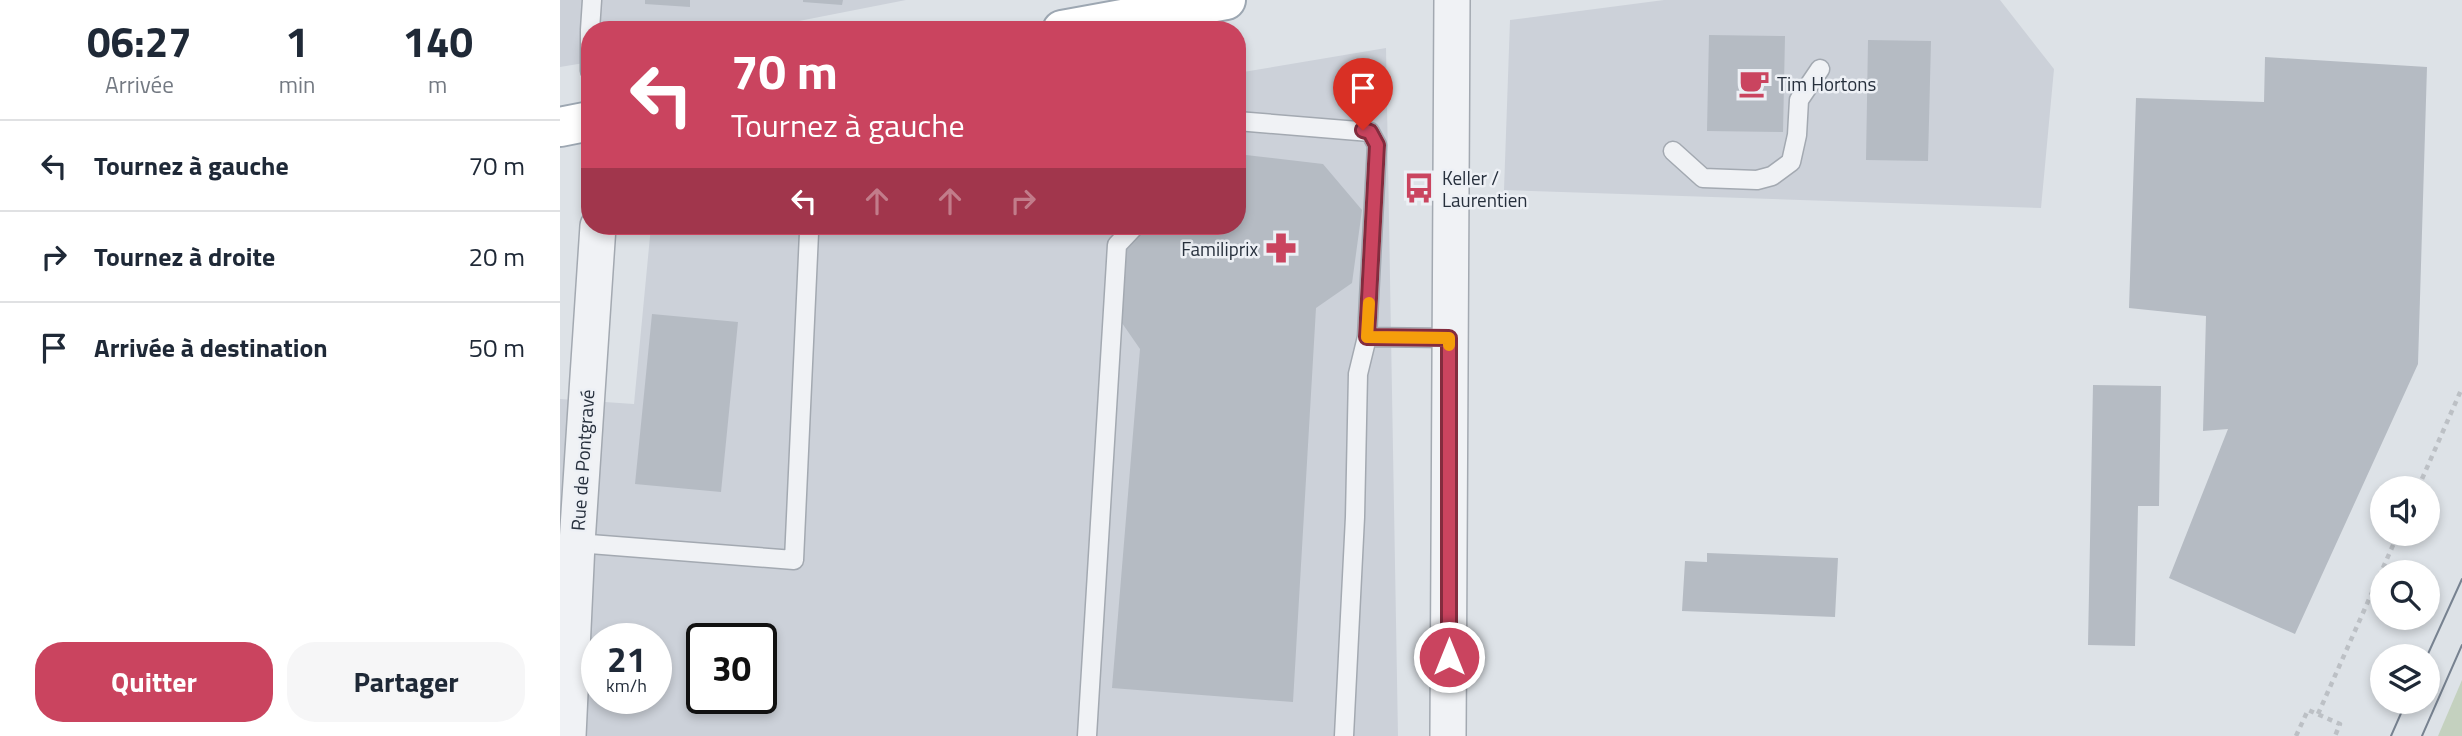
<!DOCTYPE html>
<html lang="fr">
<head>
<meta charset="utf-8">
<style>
	:root { --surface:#fff; --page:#f6f6f7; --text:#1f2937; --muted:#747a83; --line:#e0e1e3; --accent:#ca445f }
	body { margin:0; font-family:"Titillium Web",sans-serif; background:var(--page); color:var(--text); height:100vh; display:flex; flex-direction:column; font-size:26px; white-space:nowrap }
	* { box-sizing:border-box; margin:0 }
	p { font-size:23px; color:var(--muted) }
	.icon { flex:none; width:38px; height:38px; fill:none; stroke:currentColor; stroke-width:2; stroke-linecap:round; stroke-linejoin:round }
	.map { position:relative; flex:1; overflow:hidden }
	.panel { display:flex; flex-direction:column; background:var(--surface); width:560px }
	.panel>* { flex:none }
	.guide { position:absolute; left:21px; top:21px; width:665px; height:214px; border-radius:28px; box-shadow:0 4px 10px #0003; background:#ca445f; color:#fff; overflow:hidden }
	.controls { position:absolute; left:1810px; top:476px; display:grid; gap:14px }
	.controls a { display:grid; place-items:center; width:70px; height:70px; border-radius:50%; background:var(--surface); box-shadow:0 4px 10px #0003; font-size:35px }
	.speed { position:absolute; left:21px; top:623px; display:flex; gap:14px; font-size:35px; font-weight:700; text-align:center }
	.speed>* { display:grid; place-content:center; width:91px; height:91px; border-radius:50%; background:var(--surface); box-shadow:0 4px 10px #0003; line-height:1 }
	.speed small { font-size:18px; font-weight:400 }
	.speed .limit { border:4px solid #111; border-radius:10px; background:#fff; color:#111 }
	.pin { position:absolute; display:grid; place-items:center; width:60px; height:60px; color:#fff; margin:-72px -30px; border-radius:50% 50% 50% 0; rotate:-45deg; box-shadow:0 0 7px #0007 }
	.pin .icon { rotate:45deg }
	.me { position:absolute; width:77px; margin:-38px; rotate:0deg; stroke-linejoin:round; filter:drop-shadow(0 0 5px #0008) }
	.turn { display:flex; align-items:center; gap:24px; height:147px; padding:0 35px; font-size:32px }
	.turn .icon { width:91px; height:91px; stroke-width:2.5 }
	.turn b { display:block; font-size:49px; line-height:60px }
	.lanes { display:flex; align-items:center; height:66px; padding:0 35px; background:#0003; justify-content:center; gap:35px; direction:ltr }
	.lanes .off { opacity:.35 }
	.eta { display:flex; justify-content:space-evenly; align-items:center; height:119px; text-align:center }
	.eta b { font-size:42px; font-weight:700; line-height:49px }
	.cta { display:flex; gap:14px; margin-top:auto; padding:14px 35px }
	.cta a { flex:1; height:80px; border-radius:28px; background:var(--accent); color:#fff; font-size:28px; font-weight:700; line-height:80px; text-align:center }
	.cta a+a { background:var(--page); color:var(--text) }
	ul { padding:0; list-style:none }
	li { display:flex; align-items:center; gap:21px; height:91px; padding:0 35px; border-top:2px solid var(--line) }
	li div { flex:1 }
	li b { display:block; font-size:26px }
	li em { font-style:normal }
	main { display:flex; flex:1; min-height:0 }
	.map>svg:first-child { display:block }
	.built { fill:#ccd1d9; fill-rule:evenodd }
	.green { fill:#c4d1bf }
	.building { fill:#b5bbc3 }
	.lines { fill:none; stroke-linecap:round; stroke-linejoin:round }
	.lane-casing { stroke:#a3a9b1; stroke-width:21 }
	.street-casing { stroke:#a3a9b1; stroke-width:38 }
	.primary-casing { stroke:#9da7b2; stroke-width:42 }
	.path { stroke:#bcc0c5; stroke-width:4.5; stroke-dasharray:5 5; stroke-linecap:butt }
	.lane { stroke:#f0f2f5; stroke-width:18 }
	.street { stroke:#f0f2f5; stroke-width:35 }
	.primary { stroke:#fff; stroke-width:38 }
	.tram { stroke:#778290; stroke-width:2 }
	.route-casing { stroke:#832c3e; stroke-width:18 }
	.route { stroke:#ca445f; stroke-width:12 }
	.slow { stroke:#f59e0b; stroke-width:12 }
	.labels { text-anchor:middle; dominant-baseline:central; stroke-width:5; stroke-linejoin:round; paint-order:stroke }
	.poi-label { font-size:19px; fill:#27303d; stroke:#edf0f5; text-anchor:start }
	.street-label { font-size:19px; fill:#27303d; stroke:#edf0f5 }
</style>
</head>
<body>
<main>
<section class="panel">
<div class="eta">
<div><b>06:27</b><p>Arrivée</p></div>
<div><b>1</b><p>min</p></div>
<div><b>140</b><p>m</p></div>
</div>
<ul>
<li><svg class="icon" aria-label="left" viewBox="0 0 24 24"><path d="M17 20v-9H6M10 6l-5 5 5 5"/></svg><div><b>Tournez à gauche</b></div><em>70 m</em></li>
<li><svg class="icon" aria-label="right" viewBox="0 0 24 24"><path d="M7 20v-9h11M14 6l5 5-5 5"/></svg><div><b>Tournez à droite</b></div><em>20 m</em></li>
<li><svg class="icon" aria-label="arrive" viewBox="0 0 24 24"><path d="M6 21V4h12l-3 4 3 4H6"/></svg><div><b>Arrivée à destination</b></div><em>50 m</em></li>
</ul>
<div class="cta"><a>Quitter</a><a>Partager</a></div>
</section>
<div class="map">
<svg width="1902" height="736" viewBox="0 0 1902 736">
	<rect width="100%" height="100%" fill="#dde2e7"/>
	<path class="built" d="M0 0H346L193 30H30V62L0 67Z
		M1104 0H1440L1494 69 1481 208 944 190 950 20Z
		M826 48 838 736H0V399L74 404 91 226H677V73ZM37 639H96V698H37ZM142 639H201V698H142Z"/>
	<path class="green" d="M1902 680V736H1878Z"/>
	<path class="building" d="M85 0H130V7L85 4Z
		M243 0H283L282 5 243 2Z
		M1149 35 1225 36 1223 132 1147 131Z
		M1308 40 1371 41 1368 161 1306 160Z
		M1705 57 1867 67 1858 364 1735 634 1609 578 1668 429 1643 431 1646 316 1569 308 1576 98 1704 102Z
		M677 154 763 164 802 210 792 283 756 308 733 702 552 688 580 349 562 323 566 249 582 233 583 226H677Z
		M92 314 178 322 161 492 75 484Z
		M1533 385 1601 386 1599 506H1578L1575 646 1528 645Z
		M1147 553 1278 558 1275 617 1122 611 1125 561 1147 562Z"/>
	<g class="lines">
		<g class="lane-casing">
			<path id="lane" d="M30 30 32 0
				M30 31V71
				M677 121 810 132 817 145 807 337 889 338
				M1113 151 1143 178 1197 180 1212 176 1231 162 1237 135 1239 100 1260 69
				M17 543 234 560 249 233
				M527 736 557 245 575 226
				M784 736 795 517 798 374 807 337"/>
		</g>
		<g class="street-casing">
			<path id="street" d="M8 736 17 543 38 226
				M888 736 892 0"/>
		</g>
		<g class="primary-casing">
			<path id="primary" d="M502 30 666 0
				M0 127 30 121"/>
		</g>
		<path class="path" d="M1858 488 1902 388
			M1758 714 1838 534
			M1736 736 1748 710 1780 724 1775 736"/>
		<use href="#lane" class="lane"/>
		<use href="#street" class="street"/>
		<use href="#primary" class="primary"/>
		<path class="tram" d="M1867 656 1902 579
			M1831 736 1846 702
			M1862 736 1902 645"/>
	</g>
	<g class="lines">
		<g class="route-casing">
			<path id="route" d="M803 130 810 132 817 145 807 337 889 338V657"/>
		</g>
		<use href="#route" class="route"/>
		<path class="slow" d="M809 303 807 337 889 338V345"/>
	</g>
	<defs>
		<g id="cafe-bare" transform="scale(2.415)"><path d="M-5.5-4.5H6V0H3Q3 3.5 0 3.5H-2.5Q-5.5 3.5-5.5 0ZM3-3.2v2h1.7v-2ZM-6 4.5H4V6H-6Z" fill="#ca445f" stroke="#edf0f5" stroke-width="2.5" paint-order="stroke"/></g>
		<g id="bus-bare" transform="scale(2.415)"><path d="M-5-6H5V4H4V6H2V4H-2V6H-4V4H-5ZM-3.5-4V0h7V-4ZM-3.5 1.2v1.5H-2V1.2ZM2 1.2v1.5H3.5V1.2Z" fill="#ca445f" stroke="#edf0f5" stroke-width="2.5" paint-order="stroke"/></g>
		<g id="pharmacy-bare" transform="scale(2.415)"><path d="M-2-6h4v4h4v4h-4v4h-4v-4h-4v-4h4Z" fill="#ca445f" stroke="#edf0f5" stroke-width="2.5" paint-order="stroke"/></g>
	</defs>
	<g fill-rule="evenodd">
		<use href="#cafe-bare" x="1194" y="83"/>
		<use href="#bus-bare" x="859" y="188"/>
		<use href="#pharmacy-bare" x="721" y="248"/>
	</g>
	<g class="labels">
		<g class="poi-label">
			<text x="1217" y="83">Tim Hortons</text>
			<text x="882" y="177">Keller /<tspan x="882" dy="22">Laurentien</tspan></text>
			<text x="698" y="248" text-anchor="end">Familiprix</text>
		</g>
		<g class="street-label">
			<text transform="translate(22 460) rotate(-86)">Rue de Pontgravé</text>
		</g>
	</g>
</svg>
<div class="controls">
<a><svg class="icon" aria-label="sound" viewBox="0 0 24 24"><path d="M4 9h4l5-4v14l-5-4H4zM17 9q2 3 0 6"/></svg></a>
<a><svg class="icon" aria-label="search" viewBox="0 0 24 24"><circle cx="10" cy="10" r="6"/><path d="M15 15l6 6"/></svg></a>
<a><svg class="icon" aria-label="layers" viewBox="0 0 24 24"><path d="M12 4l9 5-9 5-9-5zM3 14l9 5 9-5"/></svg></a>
</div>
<div class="speed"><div>21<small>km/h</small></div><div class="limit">30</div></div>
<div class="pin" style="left:803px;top:130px;background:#d93025"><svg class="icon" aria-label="arrive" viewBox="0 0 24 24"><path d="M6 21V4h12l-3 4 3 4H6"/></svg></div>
<svg class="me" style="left:889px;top:657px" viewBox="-20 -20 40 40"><circle r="17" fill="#ca445f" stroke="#fff" stroke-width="3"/><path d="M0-11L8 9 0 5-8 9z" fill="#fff"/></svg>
<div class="guide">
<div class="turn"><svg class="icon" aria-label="left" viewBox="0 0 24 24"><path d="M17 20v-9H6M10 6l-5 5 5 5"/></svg><div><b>70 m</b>Tournez à gauche</div></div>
<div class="lanes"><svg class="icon" aria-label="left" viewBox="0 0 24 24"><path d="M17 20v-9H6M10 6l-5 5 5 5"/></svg><svg class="icon off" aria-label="ahead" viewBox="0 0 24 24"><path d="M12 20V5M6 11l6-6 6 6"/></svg><svg class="icon off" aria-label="ahead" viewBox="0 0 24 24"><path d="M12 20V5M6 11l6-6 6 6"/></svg><svg class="icon off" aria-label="right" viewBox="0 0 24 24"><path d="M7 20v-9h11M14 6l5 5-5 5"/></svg></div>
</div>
</div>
</main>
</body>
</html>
